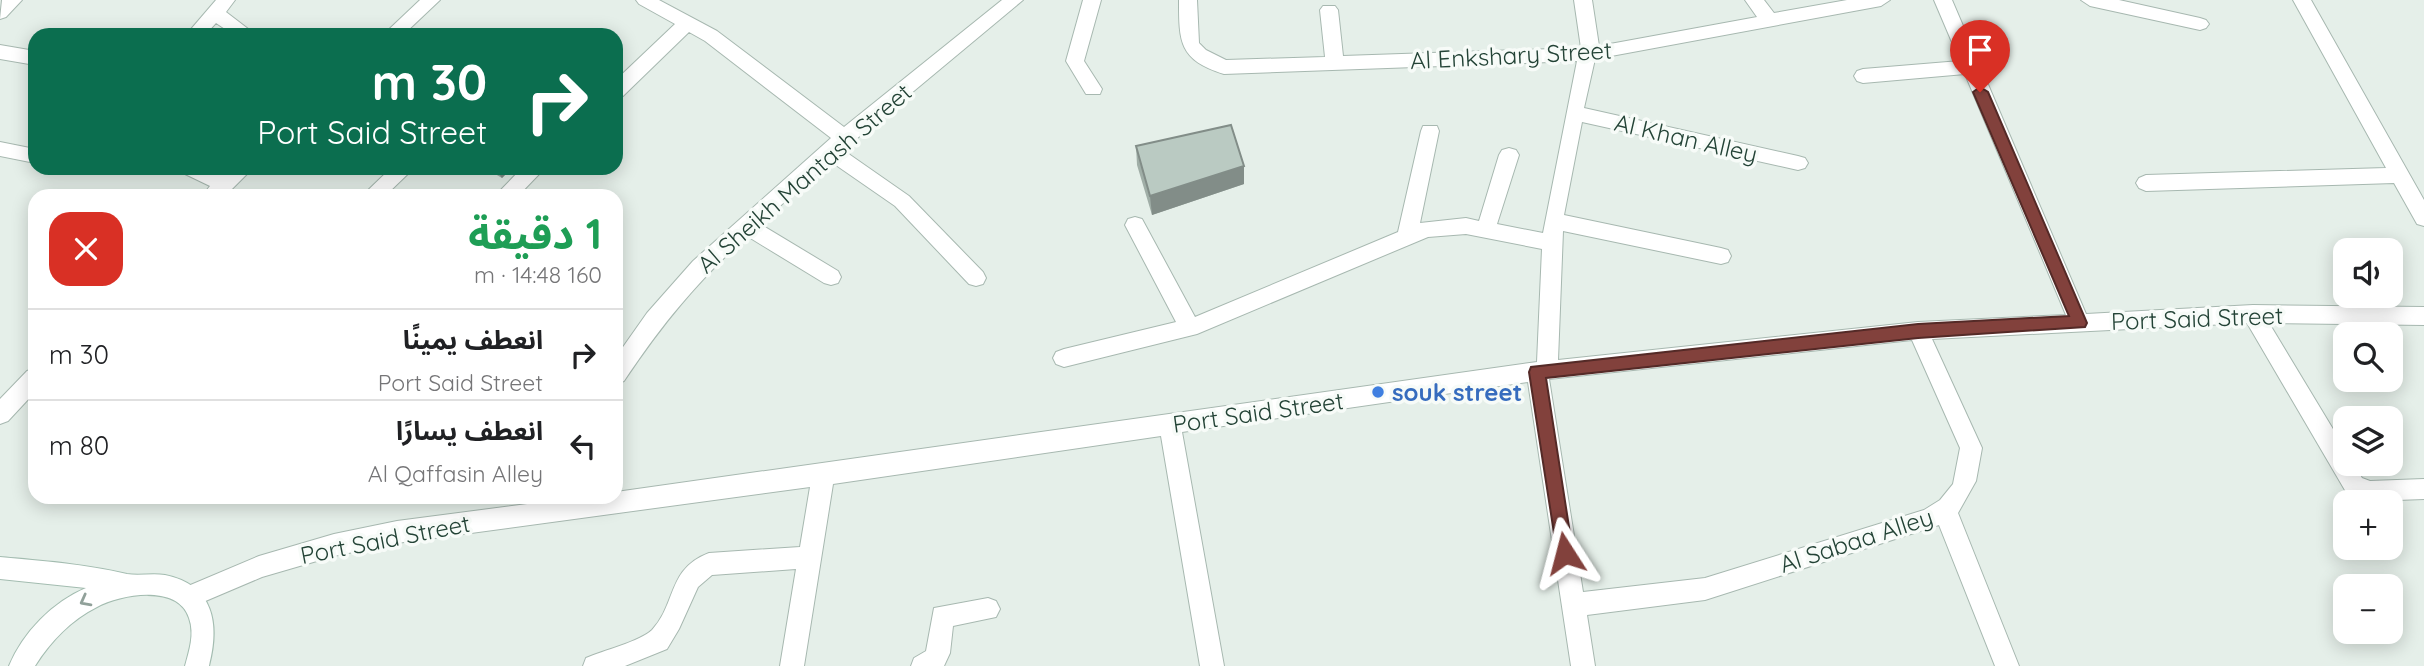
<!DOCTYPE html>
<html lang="ar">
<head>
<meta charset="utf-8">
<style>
	:root { --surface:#fff; --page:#f2f2f2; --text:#202124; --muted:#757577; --line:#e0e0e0 }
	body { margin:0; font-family:Quicksand,"Noto Sans Arabic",sans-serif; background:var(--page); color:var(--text); direction:rtl; height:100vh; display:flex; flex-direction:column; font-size:26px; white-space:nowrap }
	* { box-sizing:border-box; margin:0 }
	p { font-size:23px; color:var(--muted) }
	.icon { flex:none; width:38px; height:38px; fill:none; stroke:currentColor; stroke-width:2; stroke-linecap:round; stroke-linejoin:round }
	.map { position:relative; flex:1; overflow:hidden; direction:ltr }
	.side { position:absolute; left:28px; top:189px; width:595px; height:315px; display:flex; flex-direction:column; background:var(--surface); border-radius:21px; box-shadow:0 4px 18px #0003; direction:rtl }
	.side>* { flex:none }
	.top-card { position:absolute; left:28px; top:28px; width:595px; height:147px; border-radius:21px; box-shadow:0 4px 18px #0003; direction:rtl; background:#0b6e4f; color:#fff; overflow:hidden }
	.fabs { position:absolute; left:2333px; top:238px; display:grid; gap:14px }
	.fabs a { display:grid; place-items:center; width:70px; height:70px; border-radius:14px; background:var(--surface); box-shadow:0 4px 18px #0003; font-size:35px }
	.pin { position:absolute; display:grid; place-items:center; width:60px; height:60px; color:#fff; margin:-72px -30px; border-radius:50% 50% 50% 0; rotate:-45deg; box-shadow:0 0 7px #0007 }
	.pin .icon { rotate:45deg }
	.me { position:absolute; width:77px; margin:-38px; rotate:351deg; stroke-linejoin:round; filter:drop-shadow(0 0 5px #0008) }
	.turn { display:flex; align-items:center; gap:24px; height:147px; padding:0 21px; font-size:32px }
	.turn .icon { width:91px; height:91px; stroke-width:2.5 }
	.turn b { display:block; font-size:49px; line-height:60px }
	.round { display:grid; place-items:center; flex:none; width:74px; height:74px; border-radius:21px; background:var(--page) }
	.summary { display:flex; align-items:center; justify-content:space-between; height:119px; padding:0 21px }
	h1 { font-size:42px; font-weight:700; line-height:52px; color:#1e9e55 }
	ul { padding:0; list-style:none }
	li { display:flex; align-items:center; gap:21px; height:91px; padding:0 21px; border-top:2px solid var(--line) }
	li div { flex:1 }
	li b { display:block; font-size:26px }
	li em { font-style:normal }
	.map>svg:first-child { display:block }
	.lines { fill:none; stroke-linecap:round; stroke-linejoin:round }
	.street-casing { stroke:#a7b8b0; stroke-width:2 }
	.secondary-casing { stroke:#a3bcb0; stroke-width:2 }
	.street { fill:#fff; fill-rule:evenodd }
	.secondary { fill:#fff; fill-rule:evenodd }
	.wall { fill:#a0aea7 }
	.shaded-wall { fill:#828d88 }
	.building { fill:#bacac2; stroke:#828d88; stroke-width:2 }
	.oneway { stroke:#91a19a }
	.route { fill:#82413c; stroke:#542a27; stroke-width:2 }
	.shop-dot { fill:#3f7fe0; stroke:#f7fbf8; stroke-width:2.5 }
	.labels { text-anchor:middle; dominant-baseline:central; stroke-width:7; stroke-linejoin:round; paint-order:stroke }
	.street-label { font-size:24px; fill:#234336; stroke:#f7fbf8 }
	.shop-label { font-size:24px; font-weight:bold; fill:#366cbe; stroke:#f7fbf8; text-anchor:start }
</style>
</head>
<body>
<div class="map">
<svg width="2424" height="666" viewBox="0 0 2424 666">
	<rect width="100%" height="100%" fill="#e5efe9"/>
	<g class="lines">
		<g class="street-casing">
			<path id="street" d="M2 0H22L6 17 0 19Z
				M216 0H235L226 12 256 35H234L216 23 205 35H186Z
				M420 0H440L403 35H383Z
				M636 0H659L717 31 844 127 1002 0H1023L843 150 909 196 983 272 986 278 983 284 976 286 969 284 895 206 830 161 760 224 838 271 841 277 838 283 831 285 824 283 747 236C696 283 662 324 624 381L616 384V357L647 313 693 261 831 138 705 41 689 32 623 96 616 98V80L675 24 639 4Z
				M1083 0H1101L1084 61 1102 89 1100 94H1086L1066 61Z
				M1179 0H1197L1199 43 1206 50 1226 60 1325 57 1320 10 1323 6H1335L1338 10 1343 56 1581 48 1574 0H1592L1599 46 1757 17 1745 0H1764L1774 13 1847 0H1890L1881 6 1595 59 1584 108 1798 156 1805 158 1808 163 1805 168 1798 170 1582 122 1564 215 1721 248 1728 250 1731 256 1728 262 1721 264 1563 231 1558 360 1918 322 2066 315 1965 74 1863 83 1857 81 1854 76 1857 71 1863 69 1960 61 1934 0H1952L2086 314 2253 305 2424 307V325L2269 323 2345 449V464H2354L2362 478 2370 481 2424 479V499L2370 501 2346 492 2247 323 1932 339 1982 448 1976 481 1958 513 2019 666H1995L1939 525 1705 600 1587 615 1595 666H1571L1528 382 1182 432 1224 666H1200L1161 436 833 484 804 666H780L796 569 712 575 698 587 679 629 667 649 625 666H583L586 658C602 651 641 641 652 630 677 603 667 569 709 553L800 547 810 487 397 543 334 556 262 577 189 608 181 605 177 597 181 589 259 556 334 534 397 521 581 497H616V492L1537 362 1542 249 1466 234 1428 237 1197 334 1064 367 1056 364 1053 358 1056 352 1064 349 1176 322 1125 225 1128 219 1135 217 1142 219 1195 317 1398 232 1421 131 1423 126H1437L1439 131 1420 223 1466 218 1479 221 1499 155 1502 150 1509 148 1516 150 1519 155 1497 224 1543 233 1577 61 1224 74C1179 60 1179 42 1179 0ZM1912 340 1960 448 1953 484 1940 500 1924 510 1705 578 1583 592 1549 379Z
				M2081 0H2119L2200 18 2206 20 2209 24 2206 28 2200 30 2090 6Z
				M2293 0H2311L2424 200V226L2417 224 2394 183 2146 191 2139 188 2136 183 2139 178 2146 175 2386 168Z
				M0 45 35 51V65L0 59Z
				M0 142 35 149V163L0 156Z
				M180 168H208L222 175 230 168H253L225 196H202L210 186 183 173Z
				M391 168H414L385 196H362Z
				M522 168H545L518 196H495Z
				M35 368V392L8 421 0 424V399L27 371Z
				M988 598 996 601 1000 609 996 617 953 626 950 653 944 666H911L914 658 926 651 934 608Z"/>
		</g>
		<g class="secondary-casing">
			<path id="secondary" d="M0 557C43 561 85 564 127 574 139 576 152 573 165 575 214 585 220 624 209 666H185C189 651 195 634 189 618 178 584 121 594 97 607 71 620 50 642 35 666H9C23 632 53 602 86 588L0 579Z"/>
		</g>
		<use href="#street" class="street"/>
		<use href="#secondary" class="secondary"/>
	</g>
	<path class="wall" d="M1136 146 1244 184 1152 215 1137 165Z
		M485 168H512L502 178Z"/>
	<path class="shaded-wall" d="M1244 166V184L1152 215 1150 196Z
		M495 168H512L502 178Z"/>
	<path class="building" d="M1231 125 1244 166 1150 196 1136 146Z"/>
	<defs><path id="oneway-chevron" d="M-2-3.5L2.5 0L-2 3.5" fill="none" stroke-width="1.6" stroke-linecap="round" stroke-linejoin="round" transform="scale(1.75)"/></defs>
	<use class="oneway" href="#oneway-chevron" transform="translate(85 601) rotate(152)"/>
	<path class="route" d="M1980 87 1988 92 2087 323 2085 327 1918 338 1546 378 1573 553 1571 559 1565 562 1558 559 1529 372 1531 367 1918 324 2069 316 1973 92Z"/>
	<circle class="shop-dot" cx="1378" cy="392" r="7"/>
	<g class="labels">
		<g class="street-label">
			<text transform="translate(1511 55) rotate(-3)">Al Enkshary Street</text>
			<text transform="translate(1686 138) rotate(13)">Al Khan Alley</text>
			<text transform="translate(804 178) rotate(-41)">Al Sheikh Mantash Street</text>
			<text transform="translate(2197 318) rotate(-2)">Port Said Street</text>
			<text transform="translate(1258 412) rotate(-8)">Port Said Street</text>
			<text transform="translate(385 539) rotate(-11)">Port Said Street</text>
			<text transform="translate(1856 540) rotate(-18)">Al Sabaa Alley</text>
		</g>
		<g class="shop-label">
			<text x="1392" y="392">souk street</text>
		</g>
	</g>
</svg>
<div class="fabs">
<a><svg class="icon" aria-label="sound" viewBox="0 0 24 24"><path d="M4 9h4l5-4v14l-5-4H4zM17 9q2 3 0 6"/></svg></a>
<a><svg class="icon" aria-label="search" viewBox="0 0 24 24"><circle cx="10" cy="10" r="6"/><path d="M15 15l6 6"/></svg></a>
<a><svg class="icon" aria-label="layers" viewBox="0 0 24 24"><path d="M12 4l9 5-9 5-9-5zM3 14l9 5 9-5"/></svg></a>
<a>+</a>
<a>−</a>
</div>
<div class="pin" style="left:1980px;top:92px;background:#d93025"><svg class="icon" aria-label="arrive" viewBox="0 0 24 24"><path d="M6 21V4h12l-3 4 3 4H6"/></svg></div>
<svg class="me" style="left:1565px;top:553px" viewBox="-20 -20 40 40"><path d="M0-17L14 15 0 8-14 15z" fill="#82413c" stroke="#fff" stroke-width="4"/></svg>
<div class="top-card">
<div class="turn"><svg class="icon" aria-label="right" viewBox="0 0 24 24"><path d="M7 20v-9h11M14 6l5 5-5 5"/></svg><div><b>30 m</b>Port Said Street</div></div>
</div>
<section class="side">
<div class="summary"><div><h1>1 دقيقة</h1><p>160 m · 14:48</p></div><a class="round" style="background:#d93025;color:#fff"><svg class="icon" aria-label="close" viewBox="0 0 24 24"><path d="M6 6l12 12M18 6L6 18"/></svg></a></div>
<ul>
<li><svg class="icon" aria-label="right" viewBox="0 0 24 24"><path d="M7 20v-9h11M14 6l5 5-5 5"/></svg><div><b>انعطف يمينًا</b><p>Port Said Street</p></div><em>30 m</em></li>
<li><svg class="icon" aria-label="left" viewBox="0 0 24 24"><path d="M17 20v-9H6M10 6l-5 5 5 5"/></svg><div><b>انعطف يسارًا</b><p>Al Qaffasin Alley</p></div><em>80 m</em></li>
</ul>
</section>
</div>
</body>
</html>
